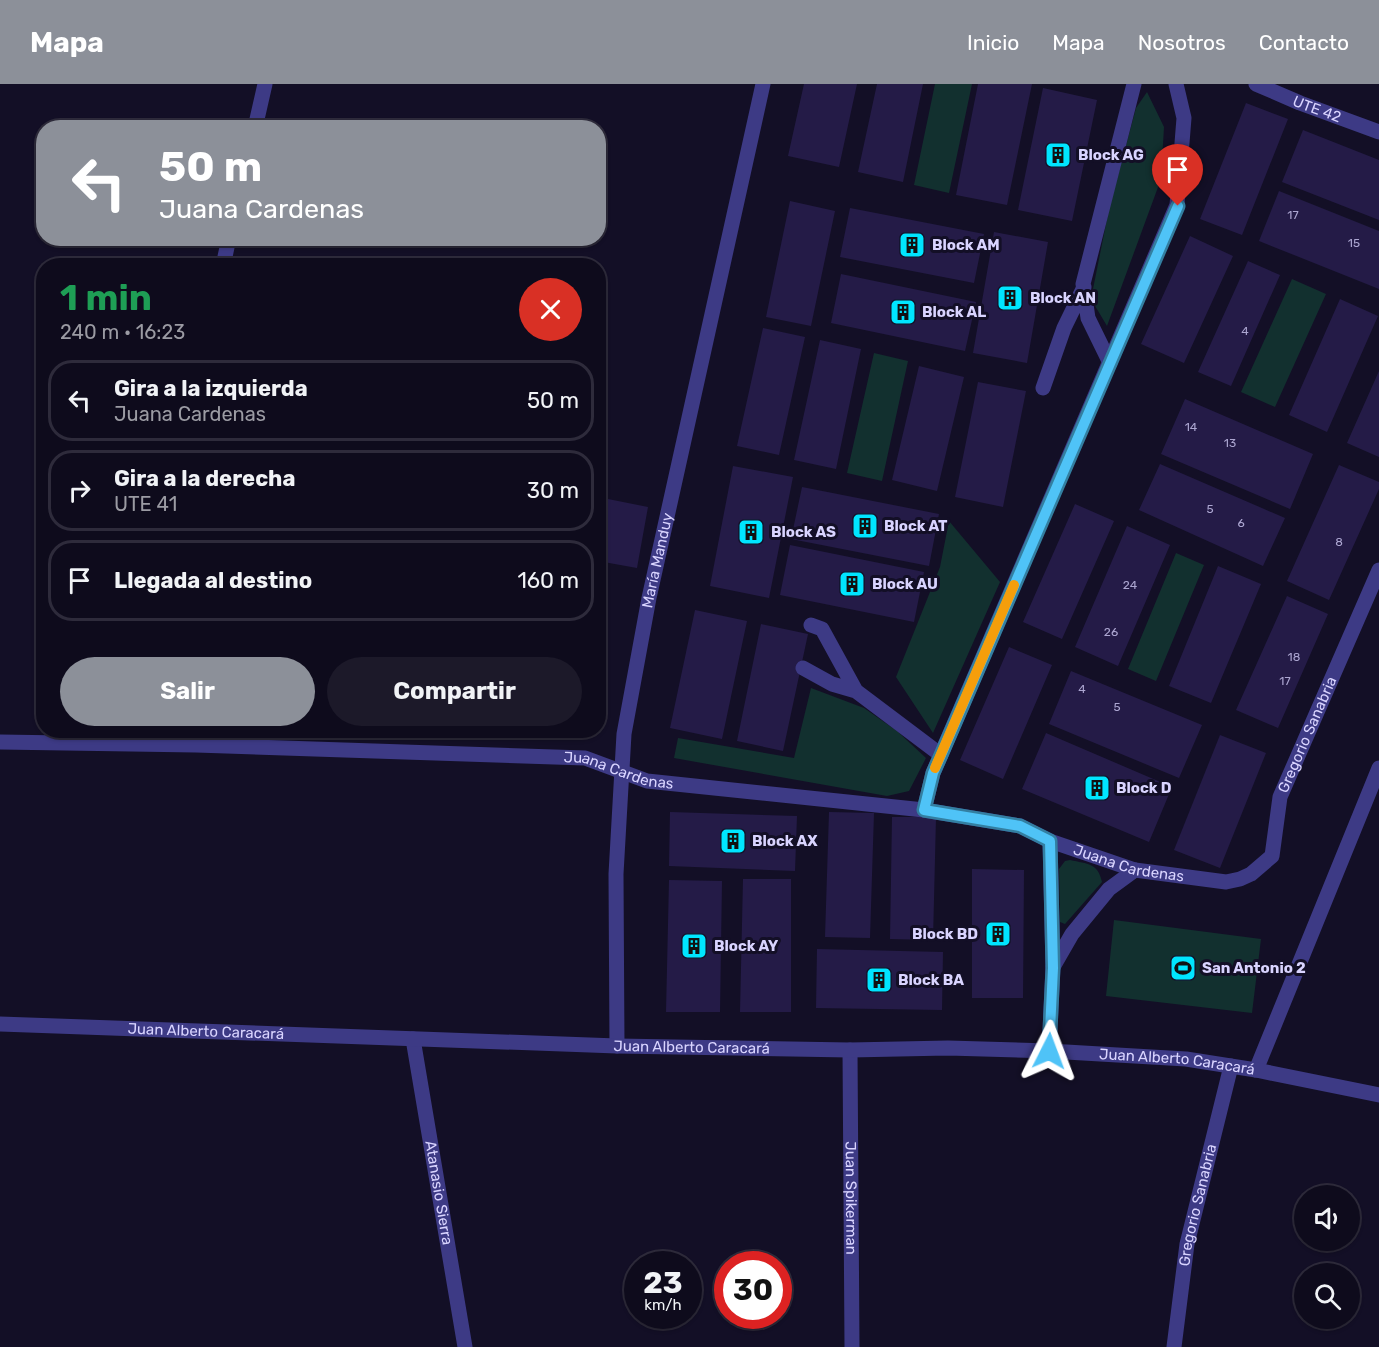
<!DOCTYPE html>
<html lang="es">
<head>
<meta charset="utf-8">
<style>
	:root { --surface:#0e0b1c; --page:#1c1929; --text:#f1f3f6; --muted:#9b9ba3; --line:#2e2b3b; --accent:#8c9099 }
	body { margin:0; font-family:Rubik,sans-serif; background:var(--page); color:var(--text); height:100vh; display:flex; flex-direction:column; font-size:22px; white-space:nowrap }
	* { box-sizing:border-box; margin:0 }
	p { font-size:20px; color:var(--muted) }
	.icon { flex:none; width:33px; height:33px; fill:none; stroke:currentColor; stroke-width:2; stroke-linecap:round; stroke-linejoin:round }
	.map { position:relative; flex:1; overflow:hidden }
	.drawer { position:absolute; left:36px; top:174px; width:570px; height:480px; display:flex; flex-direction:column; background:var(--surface); border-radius:24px; box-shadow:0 2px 4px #0004,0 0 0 2px var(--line) }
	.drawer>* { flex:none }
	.guide { position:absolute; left:36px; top:36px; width:570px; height:126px; border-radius:24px; box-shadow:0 2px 4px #0004,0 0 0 2px var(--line); background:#8c9099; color:#fff; overflow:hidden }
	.tools { position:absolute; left:1294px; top:1101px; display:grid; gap:12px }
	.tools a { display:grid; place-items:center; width:66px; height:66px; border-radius:50%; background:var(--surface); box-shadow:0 2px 4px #0004,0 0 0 2px var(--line); font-size:30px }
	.speed { position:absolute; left:624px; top:1167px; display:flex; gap:12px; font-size:30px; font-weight:700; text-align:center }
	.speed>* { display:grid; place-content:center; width:78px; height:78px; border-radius:50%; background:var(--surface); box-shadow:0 2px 4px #0004,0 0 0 2px var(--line); line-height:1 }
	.speed small { font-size:15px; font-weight:400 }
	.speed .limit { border:9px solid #d22; background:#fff; color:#111 }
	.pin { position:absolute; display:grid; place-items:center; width:51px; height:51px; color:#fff; margin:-62px -26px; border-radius:50% 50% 50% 0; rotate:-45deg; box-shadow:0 0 6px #0007 }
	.pin .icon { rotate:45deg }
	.me { position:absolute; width:66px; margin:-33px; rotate:3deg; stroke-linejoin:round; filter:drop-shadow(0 0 4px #0008) }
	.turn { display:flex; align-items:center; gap:21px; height:126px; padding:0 24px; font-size:27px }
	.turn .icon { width:78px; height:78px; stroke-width:2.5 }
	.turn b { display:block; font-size:42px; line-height:51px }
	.round { display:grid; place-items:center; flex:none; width:63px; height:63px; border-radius:32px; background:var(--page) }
	.summary { display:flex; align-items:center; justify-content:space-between; height:102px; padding:0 24px }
	h1 { font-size:36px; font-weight:700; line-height:45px; color:#1e9e55 }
	.cta { display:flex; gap:12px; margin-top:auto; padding:12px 24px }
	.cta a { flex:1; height:69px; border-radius:36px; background:var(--accent); color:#fff; font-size:24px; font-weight:700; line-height:69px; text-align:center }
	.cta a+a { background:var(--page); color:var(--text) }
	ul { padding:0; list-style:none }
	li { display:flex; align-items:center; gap:18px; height:81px; margin:0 12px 9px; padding:0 12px; border:3px solid var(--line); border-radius:24px }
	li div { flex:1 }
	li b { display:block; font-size:22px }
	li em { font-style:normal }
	header { display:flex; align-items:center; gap:36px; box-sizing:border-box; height:84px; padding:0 30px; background:var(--accent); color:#fff }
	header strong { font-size:28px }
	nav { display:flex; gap:33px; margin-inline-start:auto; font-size:21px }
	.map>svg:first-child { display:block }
	.green { fill:#12302f }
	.building { fill:#241b47 }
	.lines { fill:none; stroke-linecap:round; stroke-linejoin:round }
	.service { stroke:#3d3a85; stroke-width:15 }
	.minor { stroke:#3d3a85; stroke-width:15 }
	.tertiary { stroke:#3d3a85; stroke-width:15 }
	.route-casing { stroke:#337fa1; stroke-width:15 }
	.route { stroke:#4fc3f7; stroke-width:10 }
	.slow { stroke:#f59e0b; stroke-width:10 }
	.labels { text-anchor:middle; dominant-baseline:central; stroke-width:6; stroke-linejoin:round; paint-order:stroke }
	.number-label { font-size:12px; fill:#aca6d1 }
	.street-label { font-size:15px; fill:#d9d4ff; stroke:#130f26 }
	.poi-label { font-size:15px; font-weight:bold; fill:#d9d4ff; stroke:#130f26; text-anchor:start }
</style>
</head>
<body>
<header>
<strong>Mapa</strong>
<nav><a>Inicio</a><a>Mapa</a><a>Nosotros</a><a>Contacto</a></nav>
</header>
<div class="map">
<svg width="1379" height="1263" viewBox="0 0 1379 1263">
	<rect width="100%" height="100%" fill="#130f26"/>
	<path class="green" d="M935 0H972L949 109 914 101Z
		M1147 8 1164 43 1161 95 1107 242 1091 215 1109 125 1136 24Z
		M1292 195 1326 210 1275 323 1241 308Z
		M874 269 908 277 882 397 847 389Z
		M949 437 1000 498 933 649 896 593 940 483Z
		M1176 469 1204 481 1156 597 1128 585Z
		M811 604 864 624 897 647 926 674 909 707 887 712 674 674 678 654 794 674Z
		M1070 776C1088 780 1098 779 1102 798L1065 840 1060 838 1059 785 1065 777Z
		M1114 836 1261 855 1252 929 1106 912Z"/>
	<path class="building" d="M804 0H857L839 83 788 72Z
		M877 0H923L903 98 858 88Z
		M978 0H1032L1007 121 956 111Z
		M1043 4 1097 16 1072 137 1018 126Z
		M1246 19 1288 35 1242 151 1200 135Z
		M1303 46 1379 76V136L1282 98Z
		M1279 107 1379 147V205L1259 157Z
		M790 117 835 127 811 242 766 233Z
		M850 124 984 150 974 199 840 173Z
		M994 148 1048 158 1027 279 973 269Z
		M1190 152 1233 172 1184 279 1141 260Z
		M1248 177 1280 191 1231 302 1198 288Z
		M841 190 976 218 965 267 831 239Z
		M1340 215 1378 232 1327 348 1289 331Z
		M763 244 805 253 779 371 737 362Z
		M820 256 861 265 836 385 794 376Z
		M919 282 964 293 937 407 892 396Z
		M1379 287V373L1347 359Z
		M978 298 1026 307 1003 423 955 413Z
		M1185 315 1313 370 1290 425 1161 370Z
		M1160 380 1285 434 1263 482 1139 426Z
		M1339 381 1379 398V405L1329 516 1287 497Z
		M733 382 793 393 769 514 710 502Z
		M802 403 939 430 929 482 791 455Z
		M598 413 648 423 637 484 598 477Z
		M1075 420 1114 437 1062 555 1023 538Z
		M1127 442 1170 461 1118 582 1075 563Z
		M790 461 924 488 914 538 780 511Z
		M1218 482 1261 500 1211 619 1169 602Z
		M1287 512 1328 530 1278 644 1236 626Z
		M695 526 747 537 722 655 670 644Z
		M761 540 808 550 783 667 737 657Z
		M1009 563 1052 581 1003 695 960 676Z
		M1071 587 1202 641 1179 694 1049 640Z
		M1046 649 1172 703 1149 758 1022 705Z
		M1220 651 1266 669 1220 784 1174 766Z
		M670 728 797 732 795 787 669 782Z
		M829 728 874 729 870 854 825 853Z
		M892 733H936L933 856 890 855Z
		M972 785 1024 786 1023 914H972Z
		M743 795H791V928H740Z
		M669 796 722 797 720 928H666Z
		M817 865 943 868 942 926 816 924Z"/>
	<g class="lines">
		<path class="service" d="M1110 279 1088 234 1083 200 1134 0
			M1043 304 1064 244 1084 203
			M811 541 822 545 856 607 941 671
			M803 584 832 600 856 607"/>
		<g class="minor">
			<path id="s1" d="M1256 0 1300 19 1379 48"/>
			<path d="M255 44 265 0"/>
			<path d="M223 182 229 154"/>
			<path id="s2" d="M0 658 196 661 585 674 647 697 924 726 1020 742 1050 757 1135 786 1226 798 1240 795 1251 790 1272 772 1280 713 1379 486"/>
			<path d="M924 726 933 689 1177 121 1184 34 1176 0"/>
			<path d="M1053 883 1072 850 1109 805 1135 786"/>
			<path id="s3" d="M413 955 465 1263"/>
			<path id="s4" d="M617 962 616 790 624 650 649 514 763 0"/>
			<path id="s5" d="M850 966 852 1263"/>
			<path d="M1049 967 1053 883 1050 757"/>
			<path d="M1256 986 1379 684"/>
			<path id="s6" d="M1174 1263 1187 1160 1231 982"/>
		</g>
		<path class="tertiary" id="s7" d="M0 940 617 962 850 966 948 964 1049 967 1186 975 1256 986 1379 1011"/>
	</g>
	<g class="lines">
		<g class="route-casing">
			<path id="route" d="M1049 967 1053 884 1050 757 1020 742 924 726 933 689 941 671 1178 122"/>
		</g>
		<use href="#route" class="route"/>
		<path class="slow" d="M935 684 1014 501"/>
	</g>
	<defs>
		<g id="building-square" transform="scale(1.35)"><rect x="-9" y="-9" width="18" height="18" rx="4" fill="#00e5ff" stroke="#130f26"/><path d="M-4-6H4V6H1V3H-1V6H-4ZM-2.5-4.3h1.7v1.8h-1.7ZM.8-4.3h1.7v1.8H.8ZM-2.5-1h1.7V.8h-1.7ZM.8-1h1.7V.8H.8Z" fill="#111"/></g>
		<g id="stadium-square" transform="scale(1.35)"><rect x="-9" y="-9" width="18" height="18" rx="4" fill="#00e5ff" stroke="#130f26"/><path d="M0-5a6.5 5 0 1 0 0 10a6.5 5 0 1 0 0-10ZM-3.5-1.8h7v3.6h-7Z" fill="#111"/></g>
	</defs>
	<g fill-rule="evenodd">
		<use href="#building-square" x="1058" y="71"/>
		<use href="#building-square" x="912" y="161"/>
		<use href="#building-square" x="1010" y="214"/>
		<use href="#building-square" x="903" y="228"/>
		<use href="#building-square" x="865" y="442"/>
		<use href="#building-square" x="751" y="448"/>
		<use href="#building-square" x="852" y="500"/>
		<use href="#building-square" x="1097" y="704"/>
		<use href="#building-square" x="733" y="757"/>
		<use href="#building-square" x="998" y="850"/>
		<use href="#building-square" x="694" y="862"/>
		<use href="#stadium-square" x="1183" y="884"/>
		<use href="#building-square" x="879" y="896"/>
	</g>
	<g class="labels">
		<g class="number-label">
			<text x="1293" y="131">17</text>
			<text x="1354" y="159">15</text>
			<text x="1245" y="247">4</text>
			<text x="1191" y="343">14</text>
			<text x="1230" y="359">13</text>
			<text x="1210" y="425">5</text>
			<text x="1241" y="439">6</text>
			<text x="1339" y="458">8</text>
			<text x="1130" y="501">24</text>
			<text x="1111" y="548">26</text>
			<text x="1294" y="573">18</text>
			<text x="1285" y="597">17</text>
			<text x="1082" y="605">4</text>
			<text x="1117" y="623">5</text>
		</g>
		<g class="street-label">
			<text stroke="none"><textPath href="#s1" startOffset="66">UTE 42</textPath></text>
			<text stroke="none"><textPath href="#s4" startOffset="489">María Manduy</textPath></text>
			<text stroke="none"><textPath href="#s2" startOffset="1424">Gregorio Sanabria</textPath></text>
			<text stroke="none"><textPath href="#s2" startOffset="621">Juana Cardenas</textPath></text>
			<text stroke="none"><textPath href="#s2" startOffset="1143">Juana Cardenas</textPath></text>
			<text stroke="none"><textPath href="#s7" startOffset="206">Juan Alberto Caracará</textPath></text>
			<text stroke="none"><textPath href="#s7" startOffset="692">Juan Alberto Caracará</textPath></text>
			<text stroke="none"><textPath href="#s7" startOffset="1178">Juan Alberto Caracará</textPath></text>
			<text stroke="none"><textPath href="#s3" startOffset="156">Atanasio Sierra</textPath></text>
			<text stroke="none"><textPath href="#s5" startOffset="148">Juan Spikerman</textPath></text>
			<text stroke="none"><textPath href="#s6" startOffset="144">Gregorio Sanabria</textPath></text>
		</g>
		<g class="poi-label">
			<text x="1078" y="71">Block AG</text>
			<text x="932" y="161">Block AM</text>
			<text x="1030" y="214">Block AN</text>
			<text x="922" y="228">Block AL</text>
			<text x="884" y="442">Block AT</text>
			<text x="771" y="448">Block AS</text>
			<text x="872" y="500">Block AU</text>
			<text x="1116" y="704">Block D</text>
			<text x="752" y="757">Block AX</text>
			<text x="978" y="850" text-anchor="end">Block BD</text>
			<text x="714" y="862">Block AY</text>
			<text x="1202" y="884">San Antonio 2</text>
			<text x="898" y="896">Block BA</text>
		</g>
	</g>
</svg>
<div class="tools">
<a><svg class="icon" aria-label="sound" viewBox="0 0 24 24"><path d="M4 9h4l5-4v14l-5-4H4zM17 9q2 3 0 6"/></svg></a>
<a><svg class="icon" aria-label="search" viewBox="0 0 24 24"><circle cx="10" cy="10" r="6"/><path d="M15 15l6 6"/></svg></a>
</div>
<div class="speed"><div>23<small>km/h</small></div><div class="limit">30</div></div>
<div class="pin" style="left:1178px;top:122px;background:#d93025"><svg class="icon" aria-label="arrive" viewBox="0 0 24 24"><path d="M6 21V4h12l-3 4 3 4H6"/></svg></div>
<svg class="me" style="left:1049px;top:967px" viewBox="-20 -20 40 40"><path d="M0-17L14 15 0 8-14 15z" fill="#4fc3f7" stroke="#fff" stroke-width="4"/></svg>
<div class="guide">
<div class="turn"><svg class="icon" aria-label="left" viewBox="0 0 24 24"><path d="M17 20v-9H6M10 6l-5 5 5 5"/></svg><div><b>50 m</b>Juana Cardenas</div></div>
</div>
<section class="drawer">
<div class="summary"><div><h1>1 min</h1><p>240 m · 16:23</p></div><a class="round" style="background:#d93025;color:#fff"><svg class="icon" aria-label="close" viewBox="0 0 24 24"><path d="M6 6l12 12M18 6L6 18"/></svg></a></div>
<ul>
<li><svg class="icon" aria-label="left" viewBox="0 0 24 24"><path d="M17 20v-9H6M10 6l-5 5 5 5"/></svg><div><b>Gira a la izquierda</b><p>Juana Cardenas</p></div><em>50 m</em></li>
<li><svg class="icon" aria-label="right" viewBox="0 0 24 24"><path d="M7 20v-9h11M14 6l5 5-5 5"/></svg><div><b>Gira a la derecha</b><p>UTE 41</p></div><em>30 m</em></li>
<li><svg class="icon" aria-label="arrive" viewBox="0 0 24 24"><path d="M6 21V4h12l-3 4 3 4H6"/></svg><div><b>Llegada al destino</b></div><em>160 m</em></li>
</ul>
<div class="cta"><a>Salir</a><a>Compartir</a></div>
</section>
</div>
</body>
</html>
